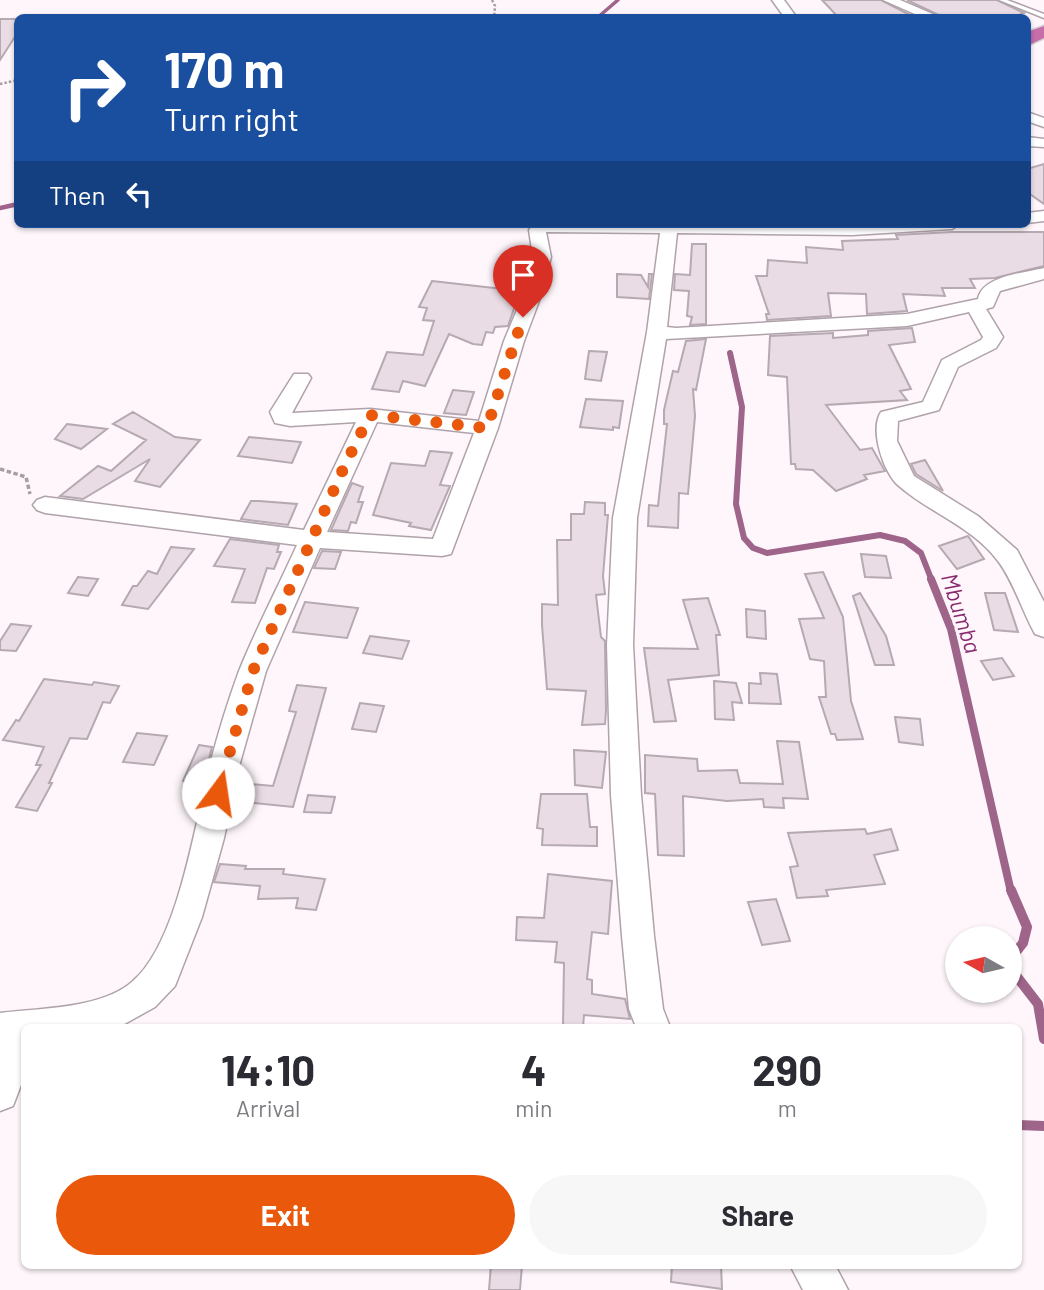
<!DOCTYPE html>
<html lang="en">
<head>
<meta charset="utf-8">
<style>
	:root { --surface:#fff; --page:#f7f7f7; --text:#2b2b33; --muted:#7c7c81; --accent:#ea580c }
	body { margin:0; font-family:Barlow,sans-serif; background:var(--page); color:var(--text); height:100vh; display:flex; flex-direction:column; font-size:26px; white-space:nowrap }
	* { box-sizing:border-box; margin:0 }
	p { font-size:23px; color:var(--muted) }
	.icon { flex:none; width:38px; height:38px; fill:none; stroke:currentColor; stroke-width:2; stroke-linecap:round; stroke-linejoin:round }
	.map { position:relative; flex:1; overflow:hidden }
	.drawer { position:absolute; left:21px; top:1024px; width:1001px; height:245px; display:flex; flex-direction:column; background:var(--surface); border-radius:10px; box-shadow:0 2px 5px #0004 }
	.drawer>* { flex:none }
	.banner { position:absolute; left:14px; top:14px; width:1017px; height:214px; border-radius:10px; box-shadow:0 2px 5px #0004; background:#1a4fa0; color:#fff; overflow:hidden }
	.needle { width:46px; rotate:278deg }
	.tools { position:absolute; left:945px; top:926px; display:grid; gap:14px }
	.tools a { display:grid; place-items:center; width:77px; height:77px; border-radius:50%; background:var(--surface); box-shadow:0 2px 5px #0004; font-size:35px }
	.pin { position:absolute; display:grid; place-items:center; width:60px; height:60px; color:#fff; margin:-72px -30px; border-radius:50% 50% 50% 0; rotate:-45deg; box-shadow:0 0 7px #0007 }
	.pin .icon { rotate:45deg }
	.me { position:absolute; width:77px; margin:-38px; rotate:14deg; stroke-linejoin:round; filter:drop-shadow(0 0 5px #0008) }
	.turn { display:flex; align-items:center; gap:24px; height:147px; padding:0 35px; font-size:32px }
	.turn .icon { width:91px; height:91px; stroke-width:2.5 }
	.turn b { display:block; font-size:49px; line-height:60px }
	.then { display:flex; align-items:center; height:66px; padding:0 35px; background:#0003; gap:14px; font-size:26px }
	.eta { display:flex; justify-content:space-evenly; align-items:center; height:119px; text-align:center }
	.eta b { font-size:42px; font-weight:700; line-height:49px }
	.action { display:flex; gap:14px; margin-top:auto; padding:14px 35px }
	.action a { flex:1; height:80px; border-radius:42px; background:var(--accent); color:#fff; font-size:28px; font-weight:700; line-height:80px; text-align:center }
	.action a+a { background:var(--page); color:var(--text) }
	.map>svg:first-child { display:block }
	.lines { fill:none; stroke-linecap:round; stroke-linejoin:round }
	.stream-far4 { stroke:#9e648a; stroke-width:3.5 }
	.stream-far3 { stroke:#9e648a; stroke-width:4.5 }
	.stream-far2 { stroke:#9e648a; stroke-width:6 }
	.stream-far1 { stroke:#9e648a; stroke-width:8 }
	.stream { stroke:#9e648a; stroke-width:10 }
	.building { fill:#eadce5; stroke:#b6a9b1; stroke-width:2 }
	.lane-casing { stroke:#b0a2aa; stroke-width:3 }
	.street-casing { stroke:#b0a2aa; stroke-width:3 }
	.highway-casing { stroke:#d5d4d5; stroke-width:3 }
	.path-far1 { stroke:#a59ea2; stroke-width:2.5; stroke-dasharray:2.5 2; stroke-linecap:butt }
	.path { stroke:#a59ea2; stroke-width:3.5; stroke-dasharray:4.5 2.5; stroke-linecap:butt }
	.lane { fill:#fff; fill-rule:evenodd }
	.street { fill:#fff; fill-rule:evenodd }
	.highway { fill:#c76eaa; fill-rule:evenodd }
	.route { stroke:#ea580c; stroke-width:12; stroke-dasharray:0 21.6 }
	.labels { text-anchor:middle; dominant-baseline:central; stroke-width:6; stroke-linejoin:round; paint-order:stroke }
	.water-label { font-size:23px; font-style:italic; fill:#882a6e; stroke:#fef6fb }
</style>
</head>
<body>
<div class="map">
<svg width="1044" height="1290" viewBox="0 0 1044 1290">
	<rect width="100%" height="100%" fill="#fef6fb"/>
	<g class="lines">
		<path class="stream-far4" d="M597 18 618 0"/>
		<path class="stream-far3" d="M0 208 18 204"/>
		<path class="stream-far2" d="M730 353 742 407 736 504 744 538 753 548 767 553 880 535 905 541 921 553 932 581"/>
		<path class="stream-far1" d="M931 579 951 629 1011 892"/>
		<path class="stream" d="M1011 890 1027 927 1023 943 1011 958V969L1038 1004 1044 1039
			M1018 1125 1044 1126"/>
	</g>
	<path class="building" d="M822 0H881L916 18H839Z
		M907 0H997L1024 13 1011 18H945Z
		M0 19H18V32L0 60Z
		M1044 164V204L1027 192V169Z
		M952 232H1044V266L995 278 970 279 975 288H942L945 296 903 294 907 311 867 314 866 294 828 293 831 316 767 320 766 314H769L756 276H767L768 260 807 263 806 247 843 250 842 241 898 239 896 235Z
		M692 244H706V324L690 325 692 317 687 316 689 291 674 290 675 274 690 275Z
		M617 274 641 275 648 287 649 274H652L649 299 617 297Z
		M432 281 520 291 508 326 495 327 493 333 486 332 482 345 473 344 449 334 425 386 403 381 399 392 372 389 387 352 423 355 434 321 423 320 427 308 419 307Z
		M912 328 915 342 889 345 911 389 900 391 907 400 826 405 860 450 872 448 885 471 864 475 867 479 836 491 813 470 796 469 795 464H791L787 377 768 375 770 336 833 333V338L868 335V331Z
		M706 339 696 390 693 389 695 416 688 494 679 493 678 528 648 526 649 505 658 506 667 424H664V410L673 371 678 372 686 341Z
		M589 351 607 352 601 381 585 379Z
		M453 390 474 392 466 415 444 413Z
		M586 399 623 401 619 428 613 427V430L580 427Z
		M133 412 175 437 200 440 160 487 135 481 150 459 83 499 60 496 98 466 111 471 146 440 113 424Z
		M67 424 107 429 81 449 55 439Z
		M249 437 301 442 292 463 238 456Z
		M430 451 452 453 440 485 450 486 431 530 409 526 411 523 373 515 391 463 425 466Z
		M925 460 943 491 916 474 911 464Z
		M352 483 363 487 358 502H363L356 523 351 522 348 531 331 530Z
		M251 501H259L297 504 288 525 241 519Z
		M585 502 605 503V515H608L603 576 605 594 596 595 601 637 605 641 606 711 605 724 582 725 586 691 547 689 542 625V604L558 605 557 540H571V514H584Z
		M968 536 984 559 957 569 939 546Z
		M230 539 279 545 277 552H281L274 569 267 568 255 603 232 602 245 569 214 566Z
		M171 547 194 549 148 609 122 605 133 586H137L148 571 157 574Z
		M322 551 341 552 335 569 314 568Z
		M861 554 886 556 891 578 865 577Z
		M823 572 843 617 851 701 863 739 837 740 835 734H831L819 697H826L824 661 810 659 799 619 824 618 805 574Z
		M78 577 98 579 88 596 68 593Z
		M860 593 886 636 894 665H875L853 596Z
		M985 593H1005L1018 632 994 630Z
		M708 598 720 635H716L719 675 668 680 676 721 654 722 644 648 698 649 683 600Z
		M305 602 358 608 347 638 293 632Z
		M746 609 765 611 766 639 747 637Z
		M11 624 31 626 16 651 0 650V641Z
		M370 636 409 641 402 659 363 653Z
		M1002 658 1014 676 993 680 981 661Z
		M760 673 777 674 781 704 749 703V683L761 684Z
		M44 679 92 685 94 682 119 686 110 703 103 702 87 739 70 738 49 783H52L37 811 16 807 41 765H36L44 747 3 740 16 720 19 721Z
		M714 681 736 683 742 703 732 702 734 720 715 719Z
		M297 685 326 688 293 807 243 802 250 784 273 786 296 712 289 711Z
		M360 703 384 706 376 732 352 729Z
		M895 717 920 719 923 745 899 742Z
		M137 733 167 736 154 765 123 762Z
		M777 741 799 742 808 799 783 798 784 808 764 807 763 799 727 801 683 796 684 856 658 855 655 794 645 793V755L697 759 698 771 737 770 740 783 783 784Z
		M199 745 212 747 203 784 183 781Z
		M574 750 606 752 602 788 575 785Z
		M541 794H587L590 827H597V846L542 845 543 829 537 828Z
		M308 795 335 797 331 813 304 812Z
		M865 829 867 834 891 829 898 850 874 855 885 884 826 890 828 896 797 898 790 867 798 866 788 833Z
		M220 864 246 866 245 869H284L283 874 325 879 316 910 296 908 298 898 258 899 260 886 214 882Z
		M548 874 612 881 608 934 592 932 587 979 592 980V994L625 999 630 1019 584 1015 583 1027H563L564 963 555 962 557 942 516 940 517 917 544 918Z
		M776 899 790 941 762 945 748 902Z
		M491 1265H522L520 1290H489Z
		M672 1265H721L722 1289 671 1282Z"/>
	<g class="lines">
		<g class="lane-casing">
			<path id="lane" d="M999 0H1007L1044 14V18Z"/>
		</g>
		<g class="street-casing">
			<path id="street" d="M772 0H784L797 18H785Z
				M883 0H900L942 18H924Z
				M1027 112 1044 118V127L1027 121Z
				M1027 137 1044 139V147L1027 146Z
				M1044 211V221L1027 223V213Z
				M534 224H960L952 229 852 235 677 233 667 327 676 328 907 314 978 299C982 276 1024 273 1044 268V279L1000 291 993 307 986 309 1003 337 996 348 958 367 939 410 898 421 897 441 914 476 978 516 1017 550 1044 602V637L1035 634C1022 611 1014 582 998 561 973 527 930 513 899 486 884 474 869 430 881 412L923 402 942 360 981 340 983 337 969 312 907 326 666 339 637 518 633 645 641 795 654 936 663 1009 670 1027H636L629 1009 622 936 611 795 607 645 613 518 647 332 660 233 546 232 551 257 542 293 524 341 498 428 451 554 442 556 320 548 266 671 238 770 224 838 202 917 175 986 155 1007 119 1027H24V1077L13 1106 0 1111V1013C40 1008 102 1009 133 981 177 943 194 830 208 773 216 740 227 704 239 671 256 629 278 587 297 545L45 513 37 510 33 505 37 500 45 497 304 530 356 422 290 426 275 423 270 412 294 374H308L311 378 292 413 370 409 479 421 504 341 524 293 533 257 529 230ZM377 422 474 433 433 539 327 532Z
				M790 1265H835L848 1290H803Z"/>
		</g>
		<g class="highway-casing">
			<path id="highway" d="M1044 26V38L1027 46V32Z"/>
		</g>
		<path class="path-far1" d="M492 0 495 6 494 18
			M0 84 18 80"/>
		<path class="path" d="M0 469 26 477 30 494"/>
		<use href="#lane" class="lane"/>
		<use href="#street" class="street"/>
		<use href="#highway" class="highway"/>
	</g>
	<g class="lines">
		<path class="route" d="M218 793 253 671 345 465 370 415 487 428 523 317"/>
	</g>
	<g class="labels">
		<g class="water-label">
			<text transform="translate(962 613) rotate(72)">Mbumba</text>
		</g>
	</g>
</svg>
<div class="tools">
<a><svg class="needle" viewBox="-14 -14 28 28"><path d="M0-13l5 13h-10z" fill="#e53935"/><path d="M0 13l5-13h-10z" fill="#7c7c81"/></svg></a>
</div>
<div class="pin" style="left:523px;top:317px;background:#d93025"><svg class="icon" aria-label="arrive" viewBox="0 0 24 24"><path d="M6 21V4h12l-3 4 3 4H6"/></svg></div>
<svg class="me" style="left:218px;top:793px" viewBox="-20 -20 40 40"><circle r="19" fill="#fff"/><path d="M0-13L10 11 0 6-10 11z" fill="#ea580c"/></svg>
<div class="banner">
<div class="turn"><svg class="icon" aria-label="right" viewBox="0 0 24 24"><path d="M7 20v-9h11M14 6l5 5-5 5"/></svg><div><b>170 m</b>Turn right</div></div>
<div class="then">Then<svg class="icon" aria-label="left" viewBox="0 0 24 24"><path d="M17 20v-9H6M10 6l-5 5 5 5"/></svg></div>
</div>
<section class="drawer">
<div class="eta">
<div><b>14:10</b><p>Arrival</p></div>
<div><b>4</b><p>min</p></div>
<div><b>290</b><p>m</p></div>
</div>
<div class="action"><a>Exit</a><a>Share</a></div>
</section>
</div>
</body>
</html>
